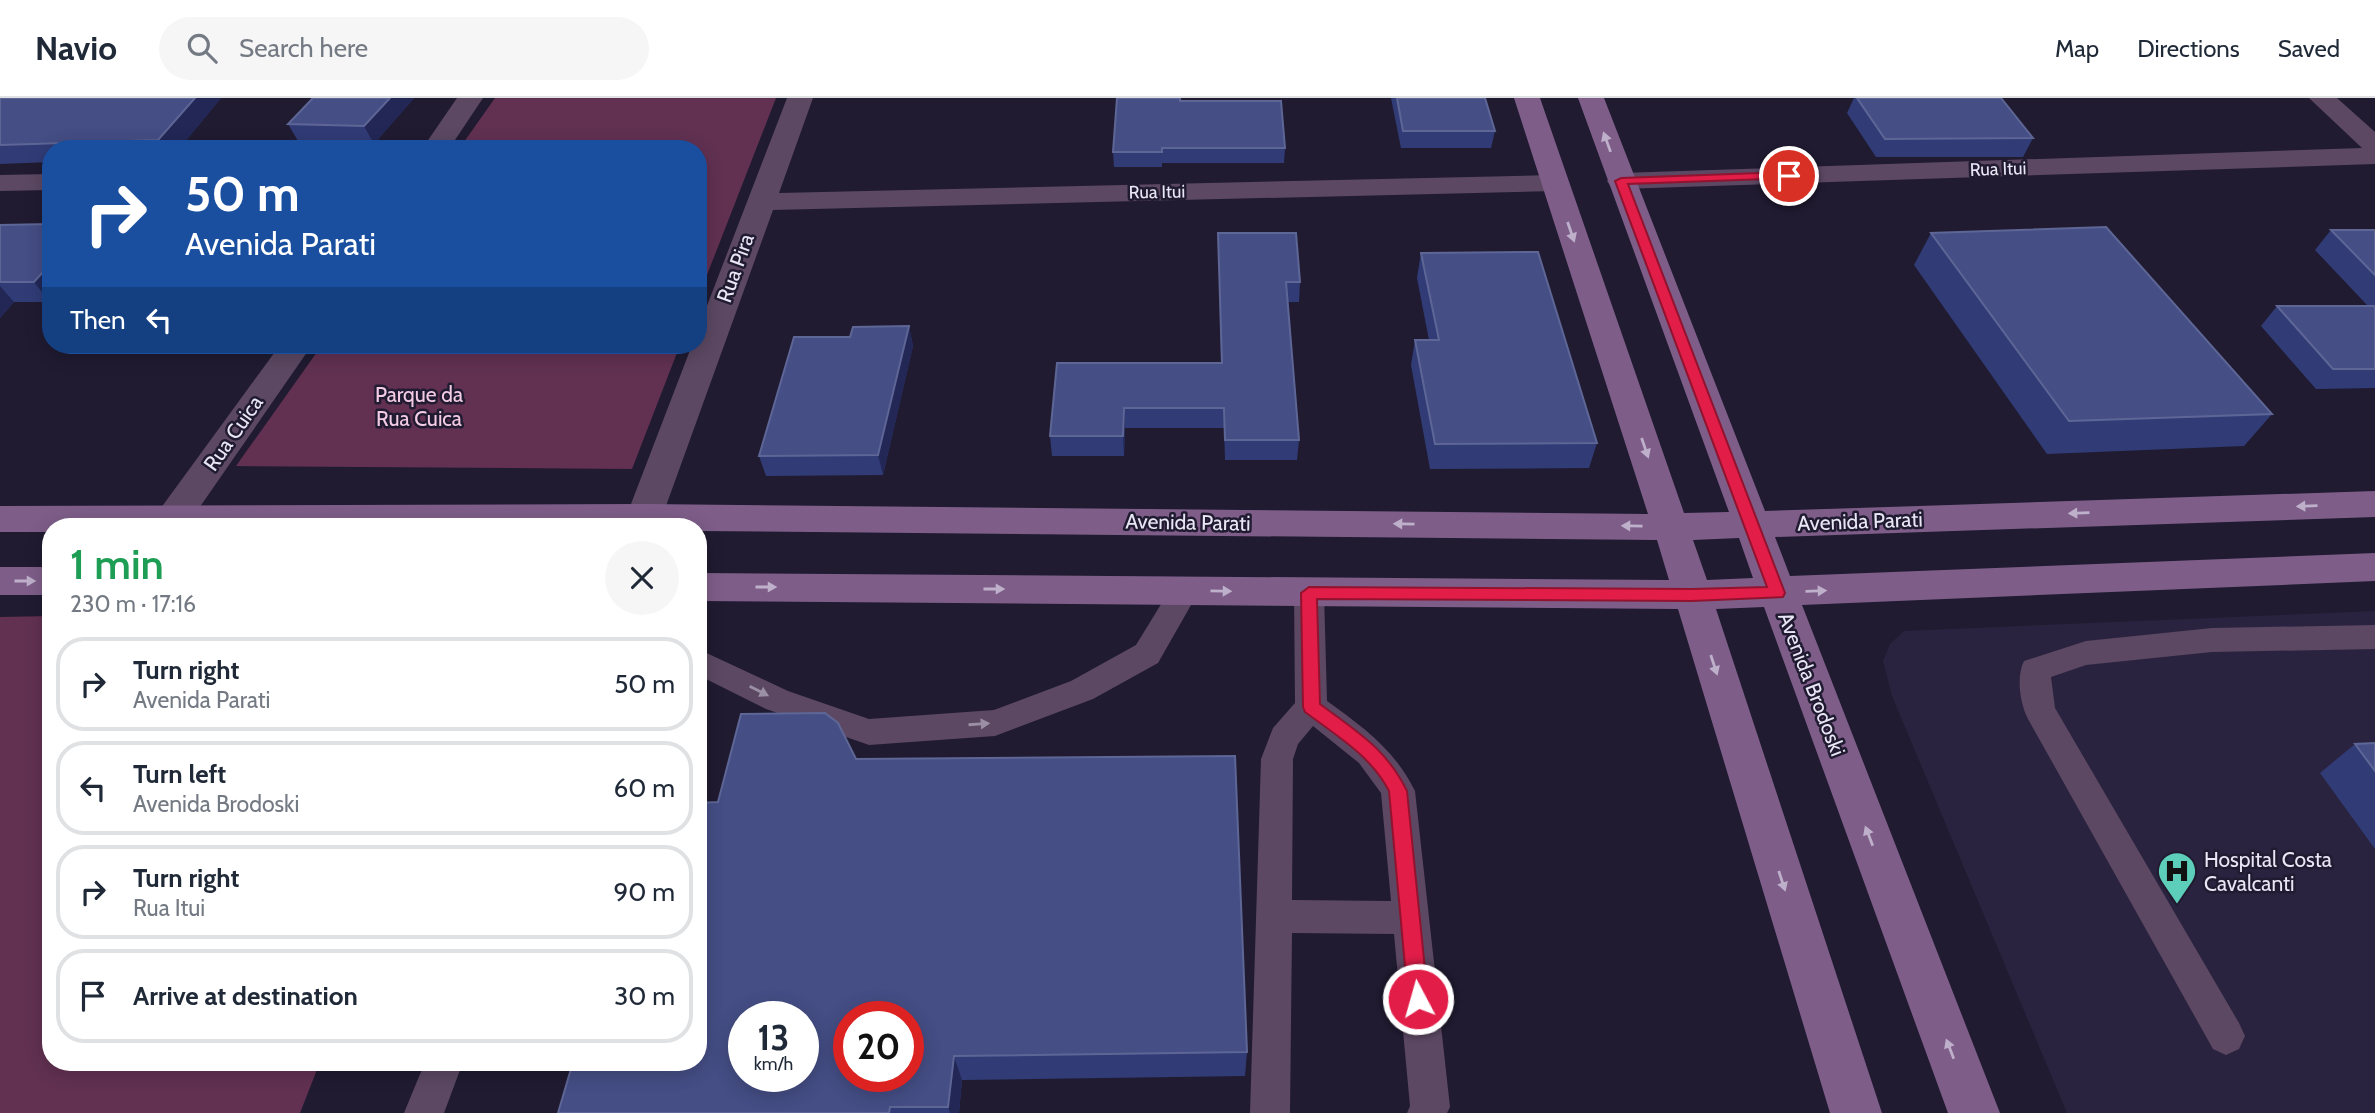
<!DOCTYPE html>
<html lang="en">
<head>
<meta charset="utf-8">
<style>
	:root { --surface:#fff; --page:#f6f6f7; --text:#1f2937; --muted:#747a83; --line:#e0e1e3 }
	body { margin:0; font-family:Cabin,sans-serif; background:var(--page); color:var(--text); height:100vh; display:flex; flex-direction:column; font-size:26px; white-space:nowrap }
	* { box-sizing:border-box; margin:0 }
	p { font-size:23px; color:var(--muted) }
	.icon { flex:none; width:38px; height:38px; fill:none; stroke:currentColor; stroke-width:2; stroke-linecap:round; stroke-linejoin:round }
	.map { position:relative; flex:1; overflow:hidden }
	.side { position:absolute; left:42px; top:420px; width:665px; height:553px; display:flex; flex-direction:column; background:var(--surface); border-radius:28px; box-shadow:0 4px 18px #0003 }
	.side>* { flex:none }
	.banner { position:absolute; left:42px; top:42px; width:665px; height:214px; border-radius:28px; box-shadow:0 4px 18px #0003; background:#1a4fa0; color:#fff; overflow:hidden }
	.speed { position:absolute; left:728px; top:903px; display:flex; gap:14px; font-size:35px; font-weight:700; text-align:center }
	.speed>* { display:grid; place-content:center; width:91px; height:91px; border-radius:50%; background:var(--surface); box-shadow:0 4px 18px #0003; line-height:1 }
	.speed small { font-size:18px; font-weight:400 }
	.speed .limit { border:10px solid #d22; background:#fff; color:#111 }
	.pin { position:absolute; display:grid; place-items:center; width:60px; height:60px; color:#fff; margin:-30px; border:4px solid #fff; border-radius:50%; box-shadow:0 2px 7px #0007 }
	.me { position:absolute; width:77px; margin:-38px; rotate:354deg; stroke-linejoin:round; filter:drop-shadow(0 0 5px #0008) }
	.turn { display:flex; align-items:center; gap:24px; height:147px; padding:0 28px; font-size:32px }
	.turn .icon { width:91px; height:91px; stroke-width:2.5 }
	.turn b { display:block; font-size:49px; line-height:60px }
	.then { display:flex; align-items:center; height:66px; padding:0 28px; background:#0003; gap:14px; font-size:26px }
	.round { display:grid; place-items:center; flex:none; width:74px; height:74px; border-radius:37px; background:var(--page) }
	.summary { display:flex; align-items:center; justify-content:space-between; height:119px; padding:0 28px }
	h1 { font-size:42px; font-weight:600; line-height:52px; color:#1e9e55 }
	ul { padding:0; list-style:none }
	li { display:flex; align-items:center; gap:21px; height:94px; margin:0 14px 10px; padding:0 14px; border:4px solid var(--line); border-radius:28px }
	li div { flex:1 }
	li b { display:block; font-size:26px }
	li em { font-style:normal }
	header { display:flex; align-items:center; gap:42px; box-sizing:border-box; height:98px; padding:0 35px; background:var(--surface); border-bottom:2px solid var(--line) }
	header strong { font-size:33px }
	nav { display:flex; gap:38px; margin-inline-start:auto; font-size:24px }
	.search { width:490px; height:63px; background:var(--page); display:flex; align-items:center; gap:18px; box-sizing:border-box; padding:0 24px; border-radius:38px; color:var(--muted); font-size:26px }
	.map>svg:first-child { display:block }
	.built { fill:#2a233f }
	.green { fill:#623152 }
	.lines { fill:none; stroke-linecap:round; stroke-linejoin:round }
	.lane { fill:#5c4863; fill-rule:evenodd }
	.street { fill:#5c4863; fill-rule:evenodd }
	.secondary { fill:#7e5e89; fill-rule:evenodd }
	.wall { fill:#313c77 }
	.shaded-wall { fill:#222756 }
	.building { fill:#454e85; stroke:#5e6696; stroke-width:2; fill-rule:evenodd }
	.oneway { fill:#beb0ca }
	.oneway2 { fill:#9b8fa5 }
	.route { fill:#e11d48; stroke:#92132f; stroke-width:2 }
	.labels { text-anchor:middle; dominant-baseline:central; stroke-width:5; stroke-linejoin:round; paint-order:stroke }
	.far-street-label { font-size:18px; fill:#e9e6f5; stroke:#201b31 }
	.street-label { font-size:21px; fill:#e9e6f5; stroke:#201b31 }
	.park-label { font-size:21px; fill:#f4cbe4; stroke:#201b31 }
	.poi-label { font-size:21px; fill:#e9e6f5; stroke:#201b31; text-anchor:start }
</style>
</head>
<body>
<header>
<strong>Navio</strong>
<div class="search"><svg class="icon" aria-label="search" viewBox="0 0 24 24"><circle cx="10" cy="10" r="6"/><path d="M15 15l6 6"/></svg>Search here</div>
<nav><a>Map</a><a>Directions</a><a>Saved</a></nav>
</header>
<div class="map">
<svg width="2375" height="1015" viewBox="0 0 2375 1015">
	<rect width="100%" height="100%" fill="#201b31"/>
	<path class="built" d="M2375 513V1015H2067L1892 598 1883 563 1890 546 1904 533Z"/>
	<path class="green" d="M495 0H776L698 200V51H459Z
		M322 247H680L632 371 236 368Z
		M51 518V964H320L300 1015H0V519Z"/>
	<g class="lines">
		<path class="lane" d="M1184 482 1194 485 1199 493 1158 565 1093 601 995 638 869 647 766 611 698 577V551L788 593 869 621 994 612 1071 583 1136 547 1174 485Z
			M1309 484 1319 487 1324 495 1327 603C1363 629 1395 652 1415 693L1450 1009 1447 1015H1407L1410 1008 1394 836 1292 835 1290 1015H1250L1261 661 1273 630 1295 605 1294 495 1299 487ZM1313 628 1359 665 1381 695 1391 803 1292 802 1293 661 1298 646Z
			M2375 527V551L2212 554 2086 567 2051 579 2055 610 2239 925 2245 938 2239 951 2226 957 2213 951 2028 621C2020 606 2016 579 2024 563L2086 543 2212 530Z
			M425 964H463L444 1015H404Z"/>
		<path class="street" d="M457 0H483L449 51H422Z
			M787 0H813L779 95 1554 77 1564 79 1568 85 1564 91 1554 93 773 112 662 419 657 428H631L626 419 692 247H698V231Z
			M2309 0H2337L2375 34V66L1621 91 1611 89 1607 83 1611 77 1621 75 2362 50Z
			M51 76V92L0 93V77Z
			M280 247H312L186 429H156L153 423 158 414Z"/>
		<path class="secondary" d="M1514 0H1540L1684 415 1729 414 1578 0H1604L1765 413 2375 393V419L1775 439 1790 478 2375 455V483L1802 507 2000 1015H1948L1764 509 1716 511 1882 1015H1830L1678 511 698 503V475L1669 482 1657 442 698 433V429H51V434H0V408L644 406 1648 416ZM1739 440 1753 480 1707 482 1693 442Z
			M0 469H51V497H0Z"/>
	</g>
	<path class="wall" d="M0 0H221L179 51H51V64L0 66Z
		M313 0H414L374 46 298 43 288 26Z
		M1391 0H1485L1495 33 1491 50H1401Z
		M1854 0H2001L2033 40 2023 59H1876L1847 15Z
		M1180 3 1285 50 1284 65H1162V69H1114L1113 54Z
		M51 126V204H14L0 220V127Z
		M2331 132H2375V290L2316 291 2261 228 2277 208H2368L2315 152Z
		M1218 135 1300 184 1299 204H1288L1299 342 1297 362H1225L1224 330H1125L1124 358H1052L1050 338 1221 265Z
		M1931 135 2272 316 2244 348 2047 356 1914 167Z
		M1421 155 1597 345 1589 370 1430 371 1411 267 1415 242H1429L1417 180Z
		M909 228 913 248 883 377 766 378 759 358 850 239Z
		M2375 645V751L2320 675 2355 646Z
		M856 661 1247 954 1245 978 962 982 959 1015H558L718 704Z"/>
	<path class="shaded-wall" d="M195 0H221L179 51H164L158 42Z
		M390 0H414L374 46 364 28Z
		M51 165V204H50L34 184Z
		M0 188 14 204 0 220Z
		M909 228 913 248 883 377 878 357Z
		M1124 310 1125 330 1124 358 1123 338Z
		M954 958 962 982 959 1015H950L948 1009Z"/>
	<path class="building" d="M0 0H195L158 42 0 47Z
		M313 0H390L364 28 288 26Z
		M1117 0H1180V3H1281L1285 50H1162V54H1113Z
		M1397 0H1485L1495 33H1403Z
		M1857 0H2001L2033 40 1885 41Z
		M51 126V165L34 184H0V127Z
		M2106 129 2272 316 2069 323 1931 135Z
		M2331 132H2375V177Z
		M1218 135H1296L1300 184H1286L1299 342H1225L1224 310H1124L1123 338H1050L1057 265H1222Z
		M1538 154 1597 345 1435 346 1415 242H1439L1421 155Z
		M2277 208H2375V271H2333Z
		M909 228 878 357 759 358 794 239H850L853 229Z
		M825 615 838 625 856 661 1235 658 1247 954 954 958 948 1009H890L889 1015H558L573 964H698V705L718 704 741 616ZM744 919H803V978H744ZM849 919H908V978H849Z
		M2375 645V673L2355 646Z"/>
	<defs><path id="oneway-solid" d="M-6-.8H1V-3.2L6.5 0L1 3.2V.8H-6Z" transform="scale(1.75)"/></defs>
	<g class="oneway">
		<use href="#oneway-solid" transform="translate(1607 44) rotate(-110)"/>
		<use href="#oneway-solid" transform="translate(1571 134) rotate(71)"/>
		<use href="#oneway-solid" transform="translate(1645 350) rotate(71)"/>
		<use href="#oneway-solid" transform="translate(2307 408) rotate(178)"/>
		<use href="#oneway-solid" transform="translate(2079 415) rotate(178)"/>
		<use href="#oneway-solid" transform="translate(1404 426) rotate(-179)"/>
		<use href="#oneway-solid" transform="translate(1632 428) rotate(-179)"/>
		<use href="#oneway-solid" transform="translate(25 483)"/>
		<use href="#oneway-solid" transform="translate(766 489)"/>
		<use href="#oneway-solid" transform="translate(994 491)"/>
		<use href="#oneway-solid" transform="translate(1221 493) rotate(1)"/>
		<use href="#oneway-solid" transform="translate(1816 493) rotate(-2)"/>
		<use href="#oneway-solid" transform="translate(1714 567) rotate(72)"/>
		<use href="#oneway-solid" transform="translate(1869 738) rotate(-111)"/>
		<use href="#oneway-solid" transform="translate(1782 783) rotate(72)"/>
		<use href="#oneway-solid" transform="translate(1950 951) rotate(-111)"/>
	</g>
	<g class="oneway2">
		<use href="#oneway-solid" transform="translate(759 593) rotate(27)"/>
		<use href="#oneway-solid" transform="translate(979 626) rotate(-4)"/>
	</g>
	<path class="route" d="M1789 74 1793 75V80L1628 86 1785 495 1783 499 1692 503 1317 501 1320 606C1357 634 1386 650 1407 693L1428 901 1425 908 1418 911 1411 908 1408 901 1389 693C1371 658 1337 638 1305 614L1303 609 1301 495 1309 489 1692 491 1767 489 1615 83 1621 80Z"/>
	<defs>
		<g id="hospital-pin" transform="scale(2.0125)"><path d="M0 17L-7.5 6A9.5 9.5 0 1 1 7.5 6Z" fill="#5dceb9" stroke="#201b31"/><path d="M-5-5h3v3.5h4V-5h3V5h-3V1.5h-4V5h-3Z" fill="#111"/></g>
	</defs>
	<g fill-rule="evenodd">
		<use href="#hospital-pin" x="2177" y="773"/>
	</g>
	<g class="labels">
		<g class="far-street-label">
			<text transform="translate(1998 71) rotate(-2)">Rua Itui</text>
			<text transform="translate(1157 94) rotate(-1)">Rua Itui</text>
		</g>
		<g class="street-label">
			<text transform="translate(735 170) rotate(-70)">Rua Pira</text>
			<text transform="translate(233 335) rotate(-55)">Rua Cuica</text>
			<text transform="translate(1860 423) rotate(-2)">Avenida Parati</text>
			<text transform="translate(1188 424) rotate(1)">Avenida Parati</text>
			<text transform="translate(1812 586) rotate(69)">Avenida Brodoski</text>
		</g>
		<g class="park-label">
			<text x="419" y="296">Parque da<tspan x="419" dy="24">Rua Cuica</tspan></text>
		</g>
		<g class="poi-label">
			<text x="2204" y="761">Hospital Costa<tspan x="2204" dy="24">Cavalcanti</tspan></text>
		</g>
	</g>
</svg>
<div class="speed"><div>13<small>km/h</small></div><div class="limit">20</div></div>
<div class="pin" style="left:1789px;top:78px;background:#d93025"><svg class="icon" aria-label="arrive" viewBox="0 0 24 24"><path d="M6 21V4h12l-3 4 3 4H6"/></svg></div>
<svg class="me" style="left:1418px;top:901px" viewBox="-20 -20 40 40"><circle r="17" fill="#e11d48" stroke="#fff" stroke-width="3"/><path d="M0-11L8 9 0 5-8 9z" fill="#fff"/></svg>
<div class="banner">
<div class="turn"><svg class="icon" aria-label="right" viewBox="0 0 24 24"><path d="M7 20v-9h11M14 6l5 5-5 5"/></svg><div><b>50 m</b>Avenida Parati</div></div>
<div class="then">Then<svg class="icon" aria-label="left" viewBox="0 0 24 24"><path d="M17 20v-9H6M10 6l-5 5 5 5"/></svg></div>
</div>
<section class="side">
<div class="summary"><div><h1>1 min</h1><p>230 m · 17:16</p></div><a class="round"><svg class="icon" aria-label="close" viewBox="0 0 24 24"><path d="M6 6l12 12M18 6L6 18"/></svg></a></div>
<ul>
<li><svg class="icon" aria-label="right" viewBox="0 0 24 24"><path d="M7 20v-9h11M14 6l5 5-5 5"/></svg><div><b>Turn right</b><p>Avenida Parati</p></div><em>50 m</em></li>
<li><svg class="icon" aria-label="left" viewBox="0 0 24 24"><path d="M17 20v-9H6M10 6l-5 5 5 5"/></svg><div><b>Turn left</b><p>Avenida Brodoski</p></div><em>60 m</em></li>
<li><svg class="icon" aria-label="right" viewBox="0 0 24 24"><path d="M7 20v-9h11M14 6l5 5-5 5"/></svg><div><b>Turn right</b><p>Rua Itui</p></div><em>90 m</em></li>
<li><svg class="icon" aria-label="arrive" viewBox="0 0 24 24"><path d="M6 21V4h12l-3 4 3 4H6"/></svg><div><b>Arrive at destination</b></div><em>30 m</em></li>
</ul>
</section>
</div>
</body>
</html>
